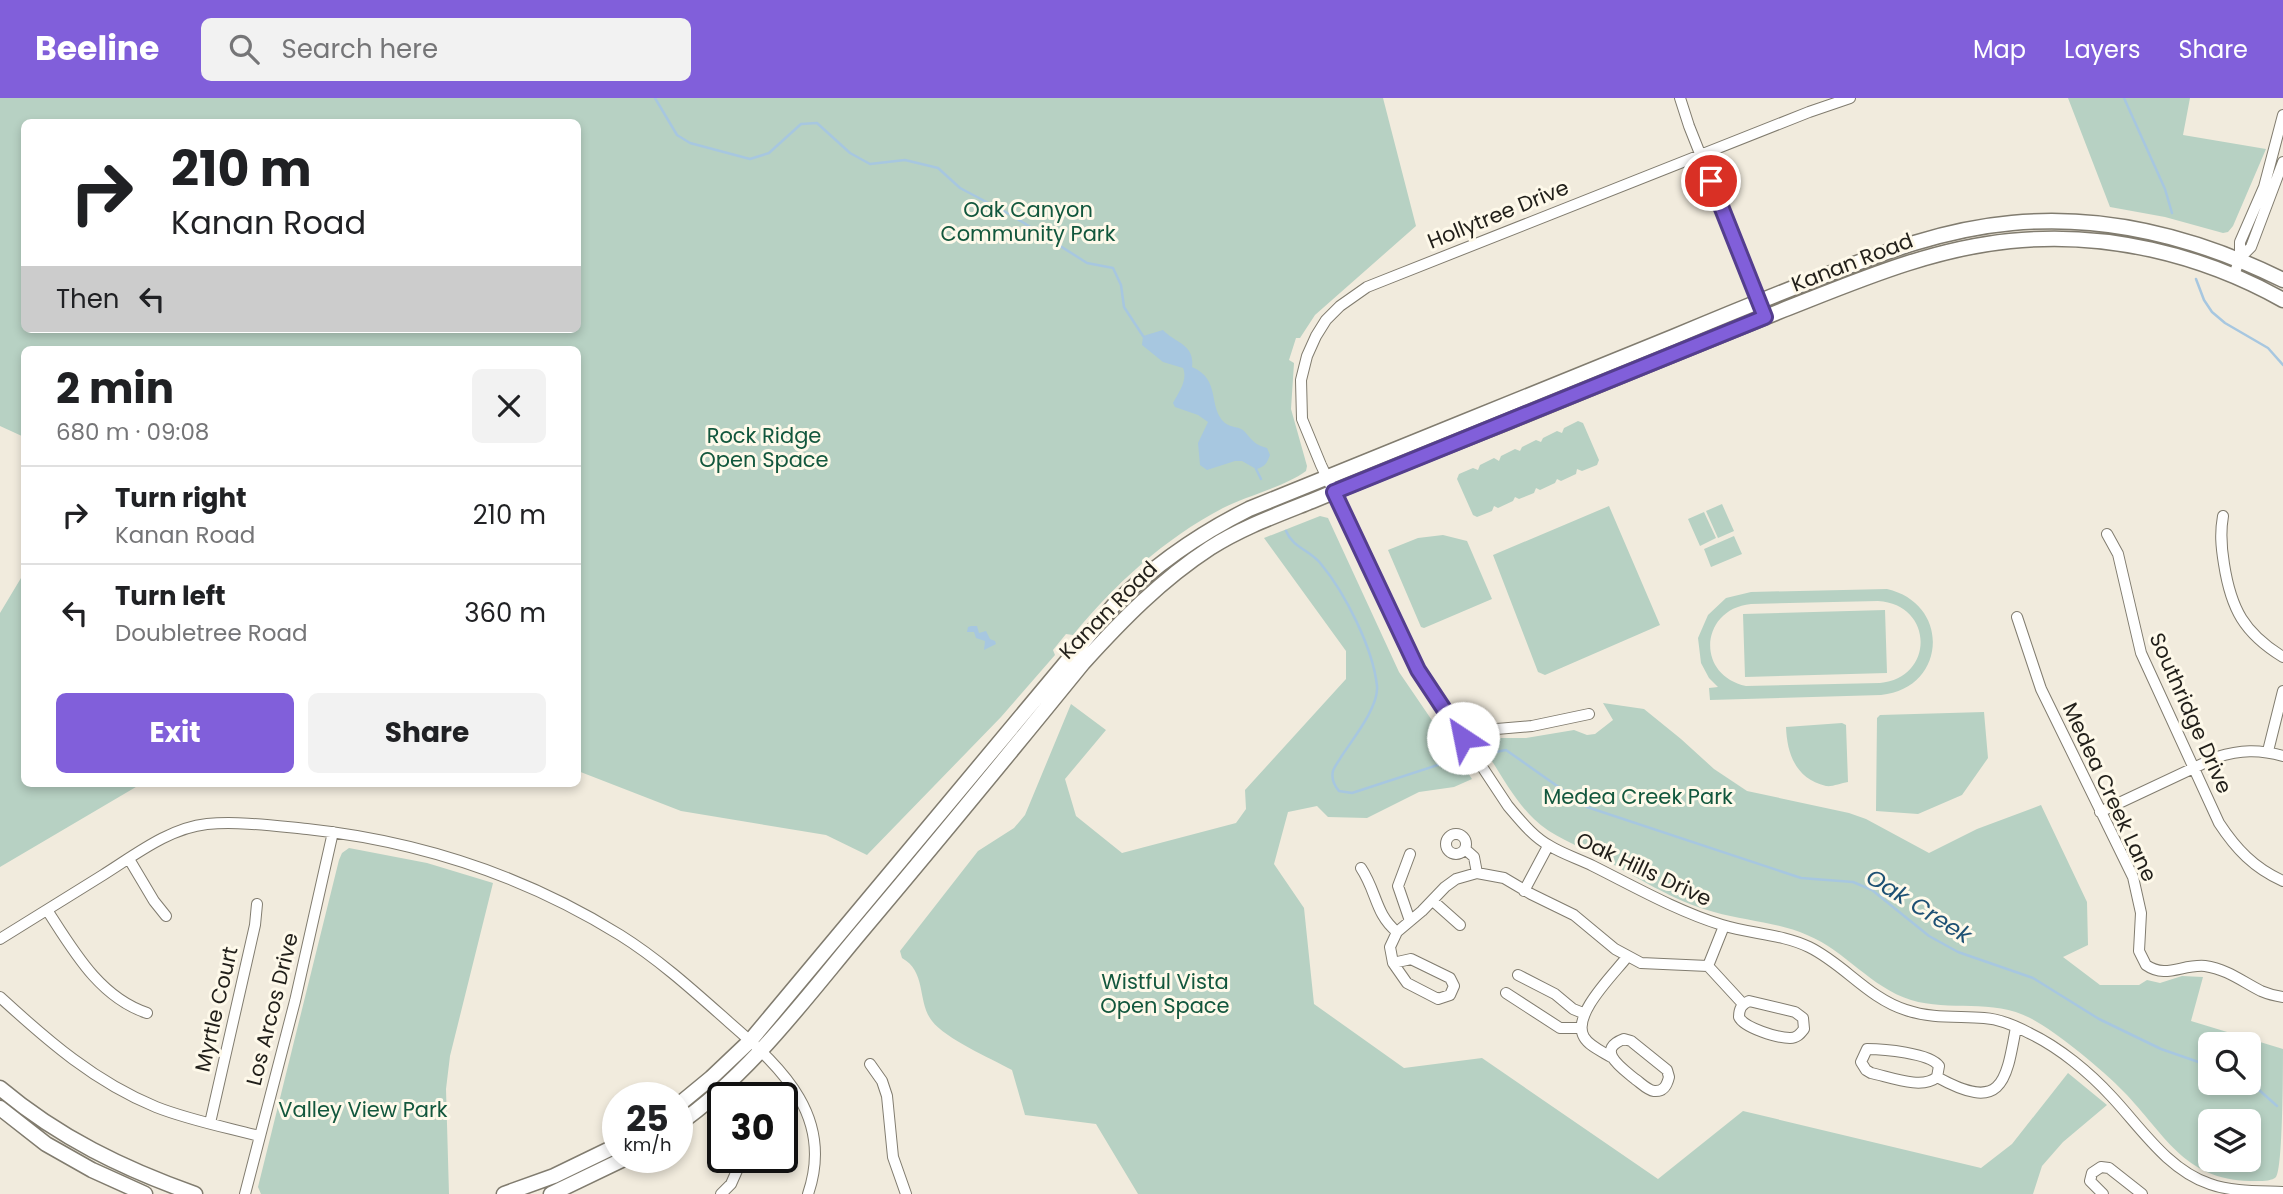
<!DOCTYPE html>
<html lang="en">
<head>
<meta charset="utf-8">
<style>
	:root { --surface:#fff; --page:#f2f2f2; --text:#202124; --muted:#757577; --line:#e0e0e0; --accent:#815fda }
	body { margin:0; font-family:Poppins,sans-serif; background:var(--page); color:var(--text); height:100vh; display:flex; flex-direction:column; font-size:26px; white-space:nowrap }
	* { box-sizing:border-box; margin:0 }
	p { font-size:23px; color:var(--muted) }
	.icon { flex:none; width:38px; height:38px; fill:none; stroke:currentColor; stroke-width:2; stroke-linecap:round; stroke-linejoin:round }
	.map { position:relative; flex:1; overflow:hidden }
	.panel { position:absolute; left:21px; top:248px; width:560px; height:441px; display:flex; flex-direction:column; background:var(--surface); border-radius:10px; box-shadow:0 4px 10px #0003 }
	.panel>* { flex:none }
	.top-card { position:absolute; left:21px; top:21px; width:560px; height:214px; border-radius:10px; box-shadow:0 4px 10px #0003; background:#fff; color:var(--text); overflow:hidden }
	.controls { position:absolute; left:2198px; top:934px; display:grid; gap:14px }
	.controls a { display:grid; place-items:center; width:63px; height:63px; border-radius:10px; background:var(--surface); box-shadow:0 4px 10px #0003; font-size:35px }
	.speed { position:absolute; left:602px; top:984px; display:flex; gap:14px; font-size:35px; font-weight:700; text-align:center }
	.speed>* { display:grid; place-content:center; width:91px; height:91px; border-radius:50%; background:var(--surface); box-shadow:0 4px 10px #0003; line-height:1 }
	.speed small { font-size:18px; font-weight:400 }
	.speed .limit { border:4px solid #111; border-radius:10px; background:#fff; color:#111 }
	.pin { position:absolute; display:grid; place-items:center; width:60px; height:60px; color:#fff; margin:-30px; border:4px solid #fff; border-radius:50%; box-shadow:0 2px 7px #0007 }
	.me { position:absolute; width:77px; margin:-38px; rotate:326deg; stroke-linejoin:round; filter:drop-shadow(0 0 5px #0008) }
	.turn { display:flex; align-items:center; gap:24px; height:147px; padding:0 35px; font-size:32px }
	.turn .icon { width:91px; height:91px; stroke-width:2.5 }
	.turn b { display:block; font-size:49px; line-height:60px }
	.then { display:flex; align-items:center; height:66px; padding:0 35px; background:#0003; gap:14px; font-size:26px }
	.round { display:grid; place-items:center; flex:none; width:74px; height:74px; border-radius:10px; background:var(--page) }
	.summary { display:flex; align-items:center; justify-content:space-between; height:119px; padding:0 35px }
	h1 { font-size:42px; font-weight:700; line-height:52px }
	.cta { display:flex; gap:14px; margin-top:auto; padding:14px 35px }
	.cta a { flex:1; height:80px; border-radius:10px; background:var(--accent); color:#fff; font-size:28px; font-weight:700; line-height:80px; text-align:center }
	.cta a+a { background:var(--page); color:var(--text) }
	ul { padding:0; list-style:none }
	li { display:flex; align-items:center; gap:21px; height:98px; padding:0 35px; border-top:2px solid var(--line) }
	li div { flex:1 }
	li b { display:block; font-size:26px }
	li em { font-style:normal }
	header { display:flex; align-items:center; gap:42px; box-sizing:border-box; height:98px; padding:0 35px; background:var(--accent); color:#fff }
	header strong { font-size:33px }
	nav { display:flex; gap:38px; margin-inline-start:auto; font-size:24px }
	.search { width:490px; height:63px; background:var(--page); display:flex; align-items:center; gap:18px; box-sizing:border-box; padding:0 24px; border-radius:10px; color:var(--muted); font-size:26px }
	.map>svg:first-child { display:block }
	.green { fill:#b7d1c3; fill-rule:evenodd }
	.water { fill:#a7c7e0 }
	.lines { fill:none; stroke-linecap:round; stroke-linejoin:round }
	.stream { stroke:#a7c7e0; stroke-width:2.5 }
	.minor-casing { stroke:#817c6f; stroke-width:12 }
	.secondary-casing { stroke:#817c6f; stroke-width:17 }
	.minor { stroke:#fff; stroke-width:10 }
	.secondary { stroke:#fff; stroke-width:14 }
	.route-casing { stroke:#543e8e; stroke-width:18 }
	.route { stroke:#815fda; stroke-width:12 }
	.labels { text-anchor:middle; dominant-baseline:central; stroke-width:6; stroke-linejoin:round; paint-order:stroke }
	.park-label { font-size:21px; fill:#12573d; stroke:#fef9ea }
	.street-label { font-size:21px; fill:#211f1a; stroke:#fef9ea }
	.water-label { font-size:23px; font-style:italic; fill:#1e5174; stroke:#fef9ea }
</style>
</head>
<body>
<header>
<strong>Beeline</strong>
<div class="search"><svg class="icon" aria-label="search" viewBox="0 0 24 24"><circle cx="10" cy="10" r="6"/><path d="M15 15l6 6"/></svg>Search here</div>
<nav><a>Map</a><a>Layers</a><a>Share</a></nav>
</header>
<div class="map">
<svg width="2283" height="1096" viewBox="0 0 2283 1096">
	<rect width="100%" height="100%" fill="#f1ebdd"/>
	<path class="green" d="M0 0H1383L1416 128 1315 217 1300 240H1296L1289 262 1294 265 1291 311 1307 368 1306 373C1286 388 1247 398 1223 410 1164 441 1115 486 1073 537L1066 536 1053 552 1055 557 1001 619 867 757 826 737 681 713 578 673V252H24V339L0 328ZM24 24H578V231H24Z
		M2068 0H2190L2183 37 2266 51 2233 128 2228 134 2223 135 2165 119 2110 109Z
		M1578 323 1583 325 1599 362 1597 367 1582 373 1577 371 1576 376 1561 383 1557 381 1555 385 1540 392 1536 390 1534 395 1519 401 1515 399 1513 403 1498 410 1494 408 1492 413 1477 419 1473 417 1457 381 1459 376 1473 370 1478 372 1480 367 1494 360 1499 363 1501 358 1515 351 1520 353 1522 349 1536 342 1541 344 1543 340 1557 333 1562 335 1564 330Z
		M1722 406 1734 433 1718 440 1706 413Z
		M1609 408 1660 527 1545 577 1538 574 1493 457Z
		M1704 414 1716 440 1700 448 1688 421Z
		M1320 418 1328 420 1399 574 1472 681 1454 689 1419 694 1367 720 1328 719 1317 708 1288 714 1274 766 1304 810 1314 906 1404 970 1482 960 1658 1081 1743 1013 1981 1070 2012 1046 2068 975 2107 1007 2063 1044 2042 1068 2033 1096H1138L1096 1026 1025 1017 1012 972C990 960 946 941 932 923 917 904 927 874 902 860L900 853 978 753 1014 730 1025 717 1071 606 1106 632 1065 681 1076 718 1122 755 1236 725 1246 711 1245 692 1346 581V553L1264 440Z
		M1443 437 1467 443 1492 501 1424 530 1421 529 1388 452 1418 440Z
		M1734 438 1742 456 1711 469 1704 451Z
		M24 461V686H141L0 769V515L21 480Z
		M1887 491C1952 506 1946 591 1881 597L1710 602 1709 590 1718 589 1709 580 1701 565 1698 540 1708 517 1726 500 1751 494ZM1878 503C1934 506 1935 580 1880 585L1746 588C1695 577 1700 511 1751 506Z
		M1885 512 1887 575 1745 579 1743 516Z
		M1603 605 1644 611 1681 641 1714 671 1747 693 1849 715 1866 721 1929 755 1977 731 2041 707 2087 804 2088 847 2063 859 2100 887H2139L2147 882 2160 885 2182 878 2203 879 2191 923 2283 951C2283 969 2283 1071 2276 1079 2271 1084 2257 1083 2250 1083 2184 1082 2164 1035 2124 994 2103 972 2058 935 2032 921 1994 900 1950 914 1911 902 1870 889 1846 853 1807 837 1778 824 1745 823 1714 814 1673 803 1635 778 1598 758 1577 747 1551 738 1534 721 1513 701 1500 674 1484 651L1483 645 1496 640H1526L1574 632 1587 637 1595 636 1613 622ZM2210 947H2249V985H2210ZM2210 1024H2249V1062H2210Z
		M1984 614 1988 660 1962 697 1918 716 1876 713 1877 620 1880 617Z
		M1842 625 1846 627 1848 684C1841 685 1832 689 1826 688 1796 681 1787 656 1786 629Z
		M349 750 427 765 493 785 450 958 446 991 449 1096H261L258 1089 339 762 342 755Z"/>
	<path class="water" d="M1163 232C1175 245 1195 246 1192 269 1222 282 1207 309 1225 325 1231 330 1240 328 1245 334 1253 343 1255 347 1267 350L1270 357C1267 365 1265 369 1256 371L1242 363H1235L1207 372 1200 367 1198 345 1208 324 1198 317 1175 309 1173 305C1179 294 1188 282 1183 270L1163 264 1142 247 1143 238Z
		M971 528H977L979 535 986 533 990 541 995 543 996 546 984 552 985 543 976 540 974 534H967L968 529Z"/>
	<g class="lines">
		<path class="stream" d="M655 0 677 37 690 45 750 61 769 55 801 26 817 25 850 55 870 66 905 62 938 70 960 90 1013 118 1087 165 1113 170 1121 187 1124 209 1143 238
			M2124 0 2165 91 2172 115
			M2196 181 2204 202 2212 214 2225 225 2268 250 2283 267
			M1256 371 1261 381
			M1286 433C1293 450 1310 452 1321 466 1345 495 1373 550 1377 588 1379 609 1352 642 1341 659 1339 663 1334 669 1333 673 1331 681 1334 687 1339 693L1352 695 1453 662
			M1490 655 1506 652 1587 709 1801 780 1853 784 1872 792 1929 838 1958 854 2033 880 2099 921 2161 951 2210 968
			M2249 983 2277 1008"/>
		<g class="minor-casing">
			<path id="minor" d="M1680 0 1689 28 1761 209
				M1850 0 1809 14 1367 189 1340 208 1326 222 1316 238 1307 258 1301 282 1302 321 1321 367 1418 572 1508 708C1520 722 1533 739 1550 748 1563 756 1579 761 1593 768 1635 789 1677 813 1722 827 1751 836 1782 836 1809 849 1844 866 1868 900 1906 912 1932 921 1958 918 1984 920 1999 921 2016 928 2029 935 2059 949 2090 975 2112 999 2141 1030 2168 1072 2210 1086 2232 1094 2259 1093 2283 1094
				M2240 160 2251 149 2283 64
				M2234 177 2240 160V144L2264 89 2283 17
				M2223 418C2220 435 2221 448 2224 466 2231 511 2244 535 2283 559
				M2107 436 2118 456 2141 555 2219 725C2236 751 2254 770 2283 783
				M2017 519 2041 591 2133 779 2141 815 2139 853 2146 867C2166 881 2182 866 2205 868 2227 871 2243 884 2261 893 2268 896 2276 898 2283 899
				M1463 640 1485 632 1532 628 1589 616
				M2268 653 2283 593
				M2100 714 2217 659C2240 652 2259 651 2283 658
				M1446 746a10 10 0 1 1 20 0a10 10 0 1 1-20 0Z
				M1465 751 1474 759 1477 775
				M129 761 154 803 166 818
				M1361 770C1377 794 1375 816 1397 834
				M1524 793 1548 748
				M1433 803 1460 827
				M47 812C73 852 99 899 147 915
				M1410 823 1398 788 1410 756
				M0 841C34 820 69 798 103 777 135 757 169 730 207 726 239 723 275 728 307 731 418 743 525 778 620 837 660 862 696 895 731 926 784 972 834 1020 808 1096
				M1411 861 1450 880 1454 888 1450 897 1438 901 1407 885 1393 865Z
				M1393 865 1390 849 1397 834 1422 813 1445 789 1456 781 1477 775 1504 780 1531 796 1574 817 1615 851 1641 865 1708 868
				M1708 868 1743 906
				M1708 868 1724 828
				M1518 877 1555 896 1573 911 1583 915
				M1506 895 1560 930H1581
				M0 899C48 943 95 984 156 1009 189 1022 225 1029 259 1038
				M1749 903 1795 914 1803 920 1804 931C1800 936 1797 940 1790 940 1778 940 1744 930 1739 919 1739 911 1741 907 1749 903Z
				M1624 941 1631 943 1667 972 1669 979C1667 987 1664 994 1654 993 1647 992 1641 985 1635 981 1623 971 1594 952 1624 941Z
				M1867 951C1883 951 1930 955 1939 968L1937 979C1922 992 1890 979 1871 975L1866 972 1861 964Z
				M1611 959C1603 954 1589 948 1584 939 1571 917 1614 876 1627 859
				M870 966 882 983 887 998 893 1059 906 1096
				M1937 979C2002 1015 2006 985 2016 929
				M210 1025 255 827 257 806
				M245 1096 295 903 333 734
				M721 1096 731 1086 743 1059
				M2103 1096 2090 1083 2092 1075 2101 1069 2109 1070 2142 1096"/>
		</g>
		<g class="secondary-casing">
			<path id="secondary" d="M0 990C58 1039 124 1071 195 1096
				M677 1008 711 980 750 943 1114 507C1154 467 1199 436 1249 411 1390 353 1532 297 1673 239 1723 218 1772 198 1821 179 1883 154 1945 131 2012 125 2107 116 2198 140 2283 182
				M0 1010 46 1046 92 1072 145 1096
				M677 1027C749 977 804 902 860 835 935 746 1009 656 1083 565 1122 522 1161 482 1210 450 1241 430 1277 417 1312 403 1377 376 1442 350 1508 324 1600 287 1691 249 1783 212 1857 183 1930 151 2010 143 2104 133 2201 156 2283 202
				M504 1096 554 1078 618 1047
				M551 1096 628 1059"/>
		</g>
		<use href="#minor" class="minor"/>
		<use href="#secondary" class="secondary"/>
	</g>
	<g class="lines">
		<g class="route-casing">
			<path id="route" d="M1463 640 1418 572 1334 394 1765 219 1711 83"/>
		</g>
		<use href="#route" class="route"/>
	</g>
	<g class="labels">
		<g class="park-label">
			<text x="1028" y="111">Oak Canyon<tspan x="1028" dy="24">Community Park</tspan></text>
			<text x="764" y="337">Rock Ridge<tspan x="764" dy="24">Open Space</tspan></text>
			<text x="1638" y="698">Medea Creek Park</text>
			<text x="1165" y="883">Wistful Vista<tspan x="1165" dy="24">Open Space</tspan></text>
			<text x="363" y="1011">Valley View Park</text>
		</g>
		<g class="street-label">
			<text transform="translate(1498 116) rotate(-22)">Hollytree Drive</text>
			<text transform="translate(1852 164) rotate(-21)">Kanan Road</text>
			<text transform="translate(1108 512) rotate(-45)">Kanan Road</text>
			<text transform="translate(2191 615) rotate(66)">Southridge Drive</text>
			<text transform="translate(2110 694) rotate(65)">Medea Creek Lane</text>
			<text transform="translate(1644 771) rotate(25)">Oak Hills Drive</text>
			<text transform="translate(216 911) rotate(-77)">Myrtle Court</text>
			<text transform="translate(272 911) rotate(-76)">Los Arcos Drive</text>
		</g>
		<g class="water-label">
			<text transform="translate(1919 808) rotate(32)">Oak Creek</text>
		</g>
	</g>
</svg>
<div class="controls">
<a><svg class="icon" aria-label="search" viewBox="0 0 24 24"><circle cx="10" cy="10" r="6"/><path d="M15 15l6 6"/></svg></a>
<a><svg class="icon" aria-label="layers" viewBox="0 0 24 24"><path d="M12 4l9 5-9 5-9-5zM3 14l9 5 9-5"/></svg></a>
</div>
<div class="speed"><div>25<small>km/h</small></div><div class="limit">30</div></div>
<div class="pin" style="left:1711px;top:83px;background:#d93025"><svg class="icon" aria-label="arrive" viewBox="0 0 24 24"><path d="M6 21V4h12l-3 4 3 4H6"/></svg></div>
<svg class="me" style="left:1463px;top:640px" viewBox="-20 -20 40 40"><circle r="19" fill="#fff"/><path d="M0-13L10 11 0 6-10 11z" fill="#815fda"/></svg>
<div class="top-card">
<div class="turn"><svg class="icon" aria-label="right" viewBox="0 0 24 24"><path d="M7 20v-9h11M14 6l5 5-5 5"/></svg><div><b>210 m</b>Kanan Road</div></div>
<div class="then">Then<svg class="icon" aria-label="left" viewBox="0 0 24 24"><path d="M17 20v-9H6M10 6l-5 5 5 5"/></svg></div>
</div>
<section class="panel">
<div class="summary"><div><h1>2 min</h1><p>680 m · 09:08</p></div><a class="round"><svg class="icon" aria-label="close" viewBox="0 0 24 24"><path d="M6 6l12 12M18 6L6 18"/></svg></a></div>
<ul>
<li><svg class="icon" aria-label="right" viewBox="0 0 24 24"><path d="M7 20v-9h11M14 6l5 5-5 5"/></svg><div><b>Turn right</b><p>Kanan Road</p></div><em>210 m</em></li>
<li><svg class="icon" aria-label="left" viewBox="0 0 24 24"><path d="M17 20v-9H6M10 6l-5 5 5 5"/></svg><div><b>Turn left</b><p>Doubletree Road</p></div><em>360 m</em></li>
</ul>
<div class="cta"><a>Exit</a><a>Share</a></div>
</section>
</div>
</body>
</html>
